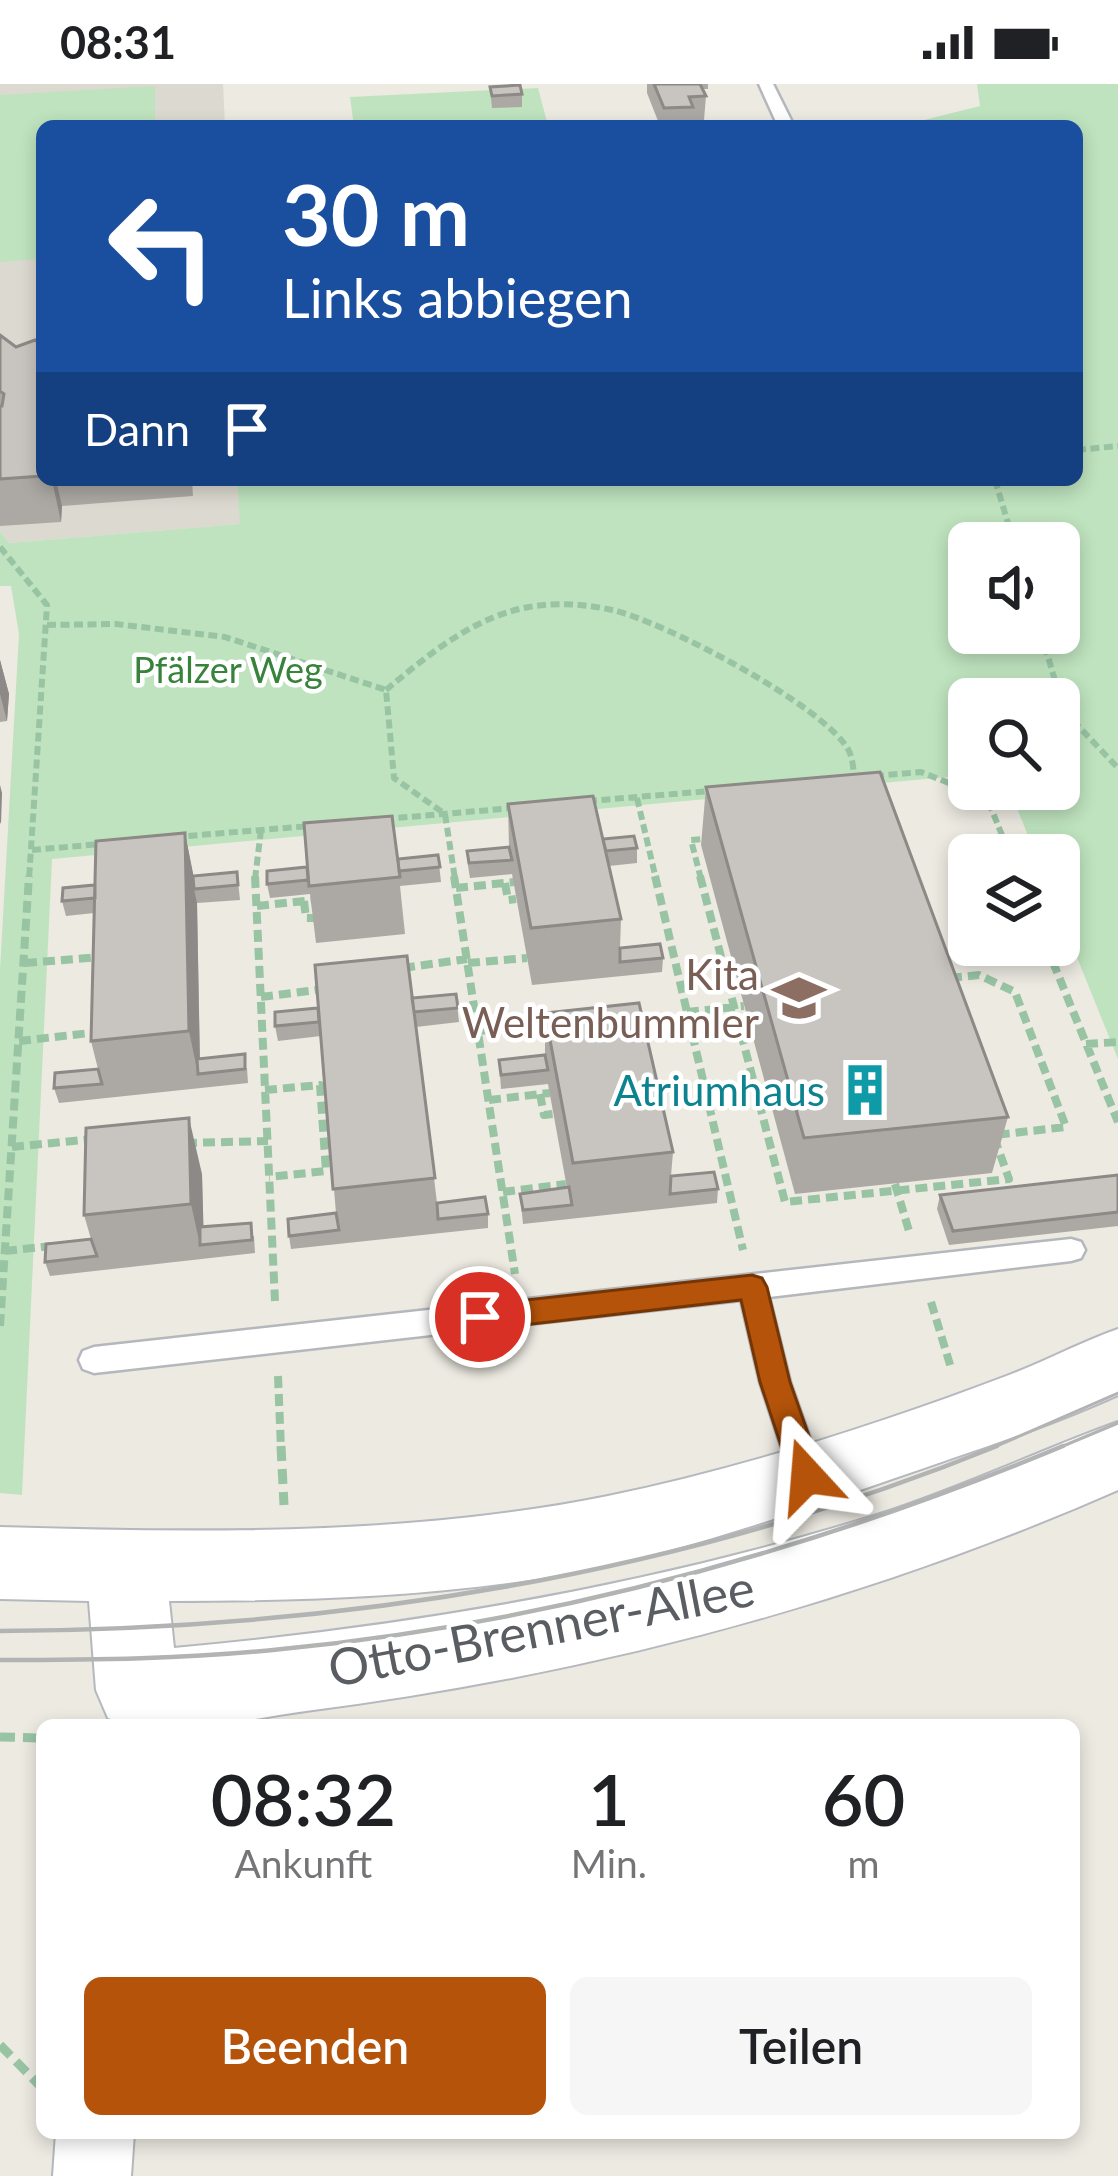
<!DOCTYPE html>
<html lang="de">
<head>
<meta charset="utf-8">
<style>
	:root { --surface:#fff; --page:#f6f6f6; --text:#202124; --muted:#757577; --accent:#b45309 }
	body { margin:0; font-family:Lato,sans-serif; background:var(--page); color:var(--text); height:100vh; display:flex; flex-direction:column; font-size:45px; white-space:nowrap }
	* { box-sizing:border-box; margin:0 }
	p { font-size:39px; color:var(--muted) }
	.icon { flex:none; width:66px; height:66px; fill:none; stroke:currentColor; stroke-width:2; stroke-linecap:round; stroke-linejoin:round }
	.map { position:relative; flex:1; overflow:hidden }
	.sheet { position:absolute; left:36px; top:1635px; width:1044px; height:420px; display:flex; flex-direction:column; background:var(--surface); border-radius:18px; box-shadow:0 6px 18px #0003 }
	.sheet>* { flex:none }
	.banner { position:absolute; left:36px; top:36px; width:1047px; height:366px; border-radius:18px; box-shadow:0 6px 18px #0003; background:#1a4fa0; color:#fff; overflow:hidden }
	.tools { position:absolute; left:948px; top:438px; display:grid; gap:24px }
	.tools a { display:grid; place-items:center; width:132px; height:132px; border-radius:18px; background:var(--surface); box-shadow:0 6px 18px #0003; font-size:60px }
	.pin { position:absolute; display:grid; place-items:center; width:102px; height:102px; color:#fff; margin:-51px; border:6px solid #fff; border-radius:50%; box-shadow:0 3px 12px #0007 }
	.me { position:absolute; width:132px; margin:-66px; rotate:341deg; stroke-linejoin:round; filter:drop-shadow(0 0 9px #0008) }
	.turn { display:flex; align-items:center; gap:42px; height:252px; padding:0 48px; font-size:54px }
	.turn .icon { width:156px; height:156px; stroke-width:2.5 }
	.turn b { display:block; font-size:84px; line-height:102px }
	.then { display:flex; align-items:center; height:114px; padding:0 48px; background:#0003; gap:24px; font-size:45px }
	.eta { display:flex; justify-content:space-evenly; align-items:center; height:204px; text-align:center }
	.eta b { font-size:72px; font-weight:600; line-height:84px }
	.primary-button { display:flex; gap:24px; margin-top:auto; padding:24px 48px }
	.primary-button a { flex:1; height:138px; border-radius:18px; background:var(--accent); color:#fff; font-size:48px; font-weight:600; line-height:138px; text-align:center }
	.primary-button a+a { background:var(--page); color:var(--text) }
	.status { display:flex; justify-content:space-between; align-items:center; height:84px; padding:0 60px; background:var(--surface); direction:ltr }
	.status svg { height:33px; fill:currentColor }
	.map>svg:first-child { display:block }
	.education { fill:#dcd9d0 }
	.green { fill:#bfe3be; fill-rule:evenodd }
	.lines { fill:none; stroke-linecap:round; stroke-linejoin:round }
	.lane-casing { stroke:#b4b7bc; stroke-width:5 }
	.street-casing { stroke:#b4b7bc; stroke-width:4 }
	.secondary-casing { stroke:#b5b8be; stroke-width:4 }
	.path-far2 { stroke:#98c4a4; stroke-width:6; stroke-dasharray:9 4.5; stroke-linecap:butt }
	.path-far1 { stroke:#98c4a4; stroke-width:8; stroke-dasharray:12 6; stroke-linecap:butt }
	.path { stroke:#98c4a4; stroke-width:9; stroke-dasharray:15 8; stroke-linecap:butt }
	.lane { fill:#fff; fill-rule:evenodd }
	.street { fill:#fff; fill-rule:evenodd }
	.secondary { fill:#fff; fill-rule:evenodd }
	.tram-far1 { stroke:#b2b3b3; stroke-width:3 }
	.tram { stroke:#b2b3b3; stroke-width:4.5 }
	.wall { fill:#aca9a4 }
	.shaded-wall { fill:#8c8986 }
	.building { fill:#c8c4bf; stroke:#8c8986; stroke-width:3 }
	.route { fill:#b45309; stroke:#753606; stroke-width:3 }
	.labels { text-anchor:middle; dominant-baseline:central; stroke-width:9; stroke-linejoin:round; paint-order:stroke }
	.far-park-label { font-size:36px; fill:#38833b; stroke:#fff }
	.education-label { font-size:42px; fill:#785e54; stroke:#fff; text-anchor:end }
	.culture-label { font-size:42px; fill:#0d838f; stroke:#fff; text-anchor:end }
	.near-street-label { font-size:51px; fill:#5a5d62; stroke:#fff }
</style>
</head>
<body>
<div class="status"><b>08:31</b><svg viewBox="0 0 49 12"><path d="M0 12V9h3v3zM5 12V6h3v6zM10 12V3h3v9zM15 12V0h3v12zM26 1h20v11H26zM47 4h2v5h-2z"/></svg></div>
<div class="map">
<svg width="1118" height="2092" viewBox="0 0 1118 2092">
	<rect width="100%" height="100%" fill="#eceae1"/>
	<path class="education" d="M0 0H223L225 42H42V396H237L241 440 9 459 0 447Z"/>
	<path class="green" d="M977 0H1118V975L1059 829V771H1036L1009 705H1059V615H969V691L52 775 22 1411 0 1409V886L19 550 11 502H0V447L9 459 240 440 237 396H1077V42H900L980 22ZM969 459H1059V549H969Z
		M155 2V42H42V175L0 178V11Z
		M538 4 548 42H354L350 13Z"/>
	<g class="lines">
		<g class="lane-casing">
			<path id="lane" d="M759 0H773L794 42H778Z
				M1071 1155 1081 1158 1085 1166 1081 1174 1071 1177 769 1213 790 1298 823 1392 818 1402 807 1406 796 1402 791 1392 760 1298 741 1216 94 1289 83 1285 79 1276 83 1267 94 1263Z"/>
		</g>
		<g class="street-casing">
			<path id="street" d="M56 2049H134L131 2092H53Z"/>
		</g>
		<g class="secondary-casing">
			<path id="secondary" d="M1118 1245V1311C1045 1344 970 1368 895 1394 785 1432 675 1470 561 1491 433 1513 299 1517 169 1517L174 1564C413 1542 650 1502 880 1430 961 1404 1038 1367 1118 1338V1406C858 1520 588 1591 306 1627 246 1635 165 1656 108 1634L96 1606 89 1517 0 1515V1443C201 1449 410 1452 608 1412 743 1384 880 1340 1009 1291 1046 1277 1081 1258 1118 1245Z"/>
		</g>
		<path class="path-far2" d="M1077 366 1118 362
			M995 396 1014 459
			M0 463 47 521 29 795
			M47 541 116 540 225 553 386 606 394 694 445 730 455 795
			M1041 549 1064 627 1118 684
			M386 606C428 571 473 533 529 523 556 518 585 520 612 526 661 536 827 623 849 667 853 675 853 686 855 694
			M875 692 921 688 987 714 1010 771
			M637 714 656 795
			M588 717 710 707
			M385 735 513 724
			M175 753 310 742
			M32 766 101 760
			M255 795 261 746
			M701 795 691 756 882 740 902 795"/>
		<path class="path-far1" d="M255 792 275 1217
			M454 792 515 1190
			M655 792 743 1166
			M700 792 785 1118 1009 1095 901 792
			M505 799 508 816 516 815
			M456 804 514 798
			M304 817 306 834H314
			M257 822 313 816
			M1046 861 1118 1038
			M25 879 101 873
			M468 879 527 874
			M403 884 467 875
			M950 894 979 891 1015 908 1066 1043 995 1051
			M261 913 325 905
			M687 928 744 922
			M637 942 690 938
			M478 947 551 941
			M19 957 99 948
			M1086 960 1118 958
			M265 1006 320 1001 326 1087 269 1093
			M540 1010 544 1031 553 1030
			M489 1016 550 1009
			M185 1059 268 1057
			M12 1063 93 1055
			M895 1100 909 1147
			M503 1108 566 1100
			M5 1167 51 1162
			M931 1218 951 1284
			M0 1242 29 792
			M278 1292 281 1365"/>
		<path class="path" d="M281 1362 284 1421
			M0 1653 42 1654
			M0 1961 42 2004"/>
		<use href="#lane" class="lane"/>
		<use href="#street" class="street"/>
		<use href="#secondary" class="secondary"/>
		<path class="tram-far1" d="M990 1365 1118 1309
			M1056 1365 1118 1339"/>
		<path class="tram" d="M0 1547C340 1545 681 1491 997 1362
			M0 1576C94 1576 188 1575 282 1565 550 1539 815 1465 1063 1362"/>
	</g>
	<path class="wall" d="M647 0H708V5H703L706 12 704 36 692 37V42H660L647 9Z
		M490 3 522 10V23L492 24Z
		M0 251 16 263 42 261V396H192L193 412 62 422 61 438 0 442Z
		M0 576 9 610 7 637 0 638Z
		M706 703 1008 1033 992 1089 795 1110 701 761Z
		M508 720 603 755 637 764V779L609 782 621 835 620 864 663 874 662 888 532 901 512 790 470 794 468 782 467 767 509 763Z
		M185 749 193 792 237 788 240 816 197 819 200 975 247 984 248 999 59 1019 54 1004 98 985 91 957 94 829 66 832 62 817 95 801Z
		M438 771 441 798 400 802 405 850 316 859 310 810 270 814 267 800 398 775Z
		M456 910 459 938 416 943 437 1119 488 1130V1144L291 1165 289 1152 336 1129 321 952 278 957 275 942 412 914Z
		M545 929 673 1068 671 1092 718 1105 717 1119 523 1140 520 1110 567 1104 548 1000 501 1005 499 976 545 971Z
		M202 1090 203 1143 254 1152 255 1169 50 1192 45 1178 91 1155 84 1131Z
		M1118 1091V1142L949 1161 937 1125 940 1111Z"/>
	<path class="shaded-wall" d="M52 396H56L62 422 61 438Z
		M0 576 9 610 7 637 0 610Z
		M0 701 2 709 1 740 0 738Z
		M185 749 196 804 194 805 197 819 200 989 198 990 189 947Z
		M189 1034 202 1090 204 1161H200L191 1120Z"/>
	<path class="building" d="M654 0H700L706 12 689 13 693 23 664 24Z
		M520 1 522 10 492 12 490 3Z
		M0 251 16 263 35 256 42 261V392L0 395V322H2L4 310 0 307Z
		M880 688 1008 1033 804 1054 706 703Z
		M593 712 621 835 531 844 508 720Z
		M392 732 400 793 309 802 304 739Z
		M185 749 189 947 91 957 96 757Z
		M634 752 637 764 606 767 603 755Z
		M509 763 512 776 469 779 467 767Z
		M438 771 440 783 399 787 398 775Z
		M307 783 308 796 267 800V787Z
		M237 788 238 801 194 805 193 792Z
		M95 801V814L62 817 63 804Z
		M660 860 663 874 620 878V864Z
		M407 872 435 1094 333 1105 315 881Z
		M456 910 458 924 414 928 412 914Z
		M639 919 673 1068 573 1079 545 929Z
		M318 924 319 938 275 942V928Z
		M245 970V985L198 990 197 975Z
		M545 971 548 986 501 991 499 976Z
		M98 985 102 1000 54 1004 55 989Z
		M189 1034 191 1120 84 1131 86 1044Z
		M714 1088 718 1105 670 1110 671 1092Z
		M1118 1091V1128L953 1147 940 1111Z
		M569 1103 572 1121 523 1126 520 1110Z
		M485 1113 488 1130 438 1135 437 1119Z
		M336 1129 339 1146 289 1152 288 1135Z
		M251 1139 252 1156 200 1161V1143Z
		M91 1155 97 1172 45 1178 46 1160Z"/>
	<path class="route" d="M752 1191 762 1194 767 1203 790 1298 823 1392 818 1401 807 1406 796 1401 791 1392 760 1298 741 1216 480 1246 470 1242 465 1233 470 1225 480 1221Z"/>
	<defs>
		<g id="school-bare" transform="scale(4.14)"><path d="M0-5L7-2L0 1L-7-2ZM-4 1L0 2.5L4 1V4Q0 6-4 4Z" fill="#8d6e63" stroke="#fff" stroke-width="2.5" paint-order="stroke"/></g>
		<g id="building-bare" transform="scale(4.14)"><path d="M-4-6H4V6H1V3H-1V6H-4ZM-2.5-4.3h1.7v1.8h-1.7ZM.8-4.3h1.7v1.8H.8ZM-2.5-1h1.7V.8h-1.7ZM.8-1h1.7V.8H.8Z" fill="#0f9aa8" stroke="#fff" stroke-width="2.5" paint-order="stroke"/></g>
	</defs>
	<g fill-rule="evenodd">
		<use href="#school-bare" x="799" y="914"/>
		<use href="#building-bare" x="865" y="1006"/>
	</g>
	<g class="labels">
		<g class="far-park-label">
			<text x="228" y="585">Pfälzer Weg</text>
		</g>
		<g class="education-label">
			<text x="759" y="890">Kita<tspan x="759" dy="48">Weltenbummler</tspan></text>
		</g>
		<g class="culture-label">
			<text x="825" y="1006">Atriumhaus</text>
		</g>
		<g class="near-street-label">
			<text transform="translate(541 1543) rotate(-11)">Otto-Brenner-Allee</text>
		</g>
	</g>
</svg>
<div class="tools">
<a><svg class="icon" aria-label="sound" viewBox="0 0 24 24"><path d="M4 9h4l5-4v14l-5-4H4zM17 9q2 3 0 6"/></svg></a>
<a><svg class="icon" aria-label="search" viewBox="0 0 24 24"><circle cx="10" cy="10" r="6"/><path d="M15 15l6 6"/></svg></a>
<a><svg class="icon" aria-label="layers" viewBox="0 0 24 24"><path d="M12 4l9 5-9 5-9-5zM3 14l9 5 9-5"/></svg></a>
</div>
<div class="pin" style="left:480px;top:1233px;background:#d93025"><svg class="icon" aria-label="arrive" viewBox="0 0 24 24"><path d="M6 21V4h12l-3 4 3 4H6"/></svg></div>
<svg class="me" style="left:807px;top:1392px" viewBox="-20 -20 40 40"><path d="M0-17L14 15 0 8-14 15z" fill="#b45309" stroke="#fff" stroke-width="4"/></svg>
<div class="banner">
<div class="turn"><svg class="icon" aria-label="left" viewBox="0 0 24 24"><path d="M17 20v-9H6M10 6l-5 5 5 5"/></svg><div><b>30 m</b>Links abbiegen</div></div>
<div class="then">Dann<svg class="icon" aria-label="arrive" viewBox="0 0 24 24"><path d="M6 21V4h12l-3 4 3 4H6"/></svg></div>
</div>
<section class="sheet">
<div class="eta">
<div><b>08:32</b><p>Ankunft</p></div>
<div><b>1</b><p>Min.</p></div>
<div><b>60</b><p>m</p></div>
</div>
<div class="primary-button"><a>Beenden</a><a>Teilen</a></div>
</section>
</div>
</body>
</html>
